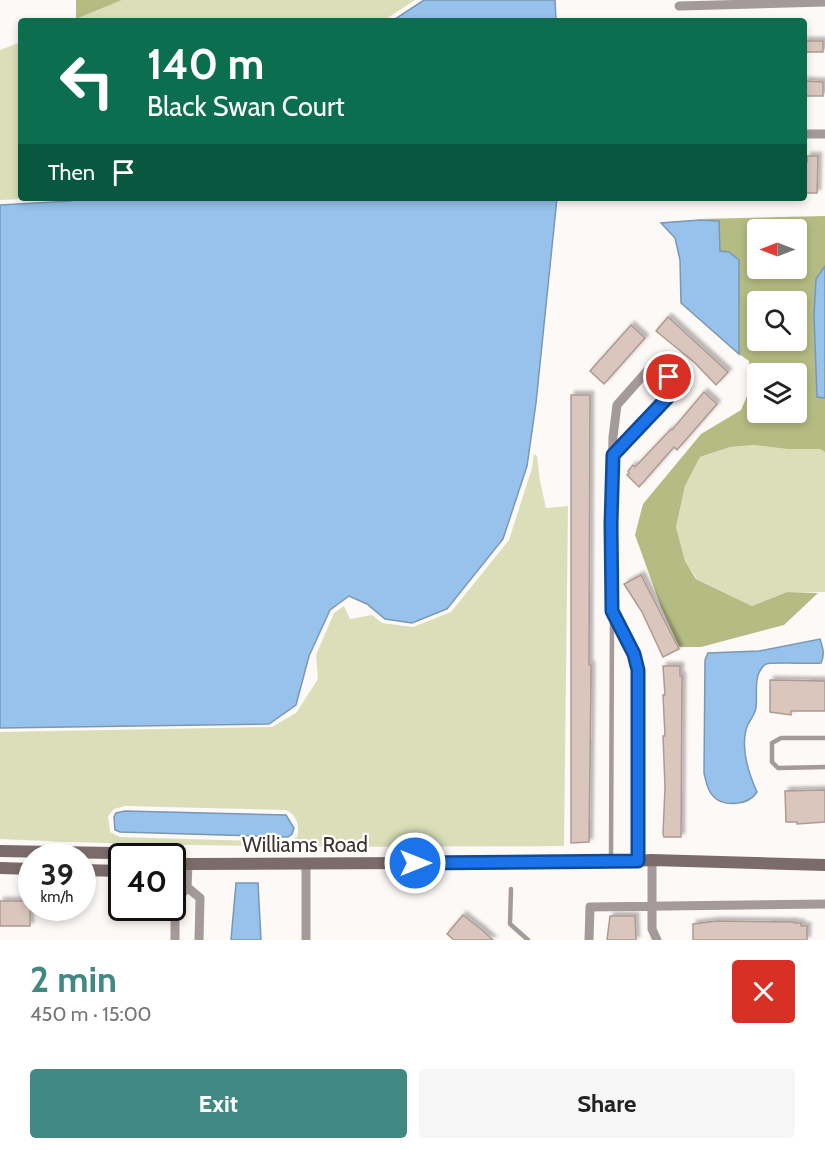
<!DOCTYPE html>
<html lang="en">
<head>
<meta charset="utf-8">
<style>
	:root { --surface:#fff; --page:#f6f6f6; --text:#222; --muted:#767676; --accent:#428984 }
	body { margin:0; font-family:Cabin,sans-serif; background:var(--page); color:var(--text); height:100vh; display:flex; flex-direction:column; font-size:22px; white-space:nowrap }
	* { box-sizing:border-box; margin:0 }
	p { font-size:20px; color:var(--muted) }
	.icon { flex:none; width:33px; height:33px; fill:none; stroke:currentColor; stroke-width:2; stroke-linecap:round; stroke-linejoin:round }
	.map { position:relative; height:940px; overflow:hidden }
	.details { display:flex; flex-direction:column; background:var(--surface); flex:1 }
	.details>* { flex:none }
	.top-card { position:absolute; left:18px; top:18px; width:789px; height:183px; border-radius:6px; box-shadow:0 3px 9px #0003; background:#0b6e4f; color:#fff; overflow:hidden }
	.needle { width:39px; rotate:270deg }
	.controls { position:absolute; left:747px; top:219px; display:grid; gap:12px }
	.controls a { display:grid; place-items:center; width:60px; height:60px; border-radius:6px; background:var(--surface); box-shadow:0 3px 9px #0003; font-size:30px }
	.speed { position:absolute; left:18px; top:843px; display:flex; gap:12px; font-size:30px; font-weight:700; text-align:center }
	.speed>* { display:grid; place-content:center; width:78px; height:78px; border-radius:50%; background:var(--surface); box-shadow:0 3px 9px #0003; line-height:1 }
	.speed small { font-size:15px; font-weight:400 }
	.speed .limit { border:3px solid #111; border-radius:9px; background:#fff; color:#111 }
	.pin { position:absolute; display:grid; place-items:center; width:51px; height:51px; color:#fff; margin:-26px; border:3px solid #fff; border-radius:50%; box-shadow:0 2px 6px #0007 }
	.me { position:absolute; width:66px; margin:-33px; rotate:90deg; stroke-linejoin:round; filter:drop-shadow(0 0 4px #0008) }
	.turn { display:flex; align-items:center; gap:21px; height:126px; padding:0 30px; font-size:27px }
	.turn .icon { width:78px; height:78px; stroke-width:2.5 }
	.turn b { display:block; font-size:42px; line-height:51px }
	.then { display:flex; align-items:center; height:57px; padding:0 30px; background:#0003; gap:12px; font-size:22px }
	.round { display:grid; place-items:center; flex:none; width:63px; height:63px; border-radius:6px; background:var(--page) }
	.headline { display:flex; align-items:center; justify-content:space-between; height:102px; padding:0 30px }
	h1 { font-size:36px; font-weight:800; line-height:45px; color:var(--accent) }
	.action { display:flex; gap:12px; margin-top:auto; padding:12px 30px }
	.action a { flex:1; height:69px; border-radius:6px; background:var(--accent); color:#fff; font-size:24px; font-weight:800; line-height:69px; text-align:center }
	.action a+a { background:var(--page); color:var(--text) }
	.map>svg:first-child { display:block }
	.green { fill:#dadfb9; fill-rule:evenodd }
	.forest { fill:#b5bc83; fill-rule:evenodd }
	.water { fill:#96c2ec; stroke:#7b97b4; stroke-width:1.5 }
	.building { fill:#dbc6bd; stroke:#ae9a92; stroke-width:1.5; filter:url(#shadow) }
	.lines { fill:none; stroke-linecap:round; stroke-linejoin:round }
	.lane { stroke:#a49a99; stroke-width:4.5 }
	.street { stroke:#a49a99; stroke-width:9 }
	.secondary { stroke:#7b6c6b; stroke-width:12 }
	.route-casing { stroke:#114b97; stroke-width:15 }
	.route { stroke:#1a73e8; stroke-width:10 }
	.labels { text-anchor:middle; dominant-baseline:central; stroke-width:4.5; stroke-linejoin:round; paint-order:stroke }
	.street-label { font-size:21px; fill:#3d3431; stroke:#fff }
</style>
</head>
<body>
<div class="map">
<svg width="825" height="940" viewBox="0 0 825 940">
	<defs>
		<filter id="shadow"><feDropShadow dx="3.5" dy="-3.5" stdDeviation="1.5" flood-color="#0004"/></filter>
	</defs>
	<rect width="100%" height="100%" fill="#fdf9f7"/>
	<path class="green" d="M122 0H415L383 21H71Z
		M21 42V198H43L0 200V50Z
		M754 445 787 449H820L825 451V592H787L752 606 697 579 685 561 676 527 685 486 700 457 730 447Z
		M534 454 537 456 540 481 546 508 568 506 564 846C376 847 188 848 0 839V732L272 727 296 713 318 679 316 655 334 613 344 606 350 619 372 615 382 623 413 627 451 612 509 540 532 468ZM125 806 286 810C297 815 300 826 297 837L288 842 120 837 110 832 108 816 114 809Z"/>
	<path class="forest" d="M76 0H122L76 19Z
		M825 216V266L816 279 814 315 817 396 825 398V452L820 449H787L754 445 730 447 700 457 685 486 676 527 685 561 696 579 752 606 787 592 818 593 784 625 701 647H679L661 607 635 535 643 504 701 434 741 410 750 389 749 361 739 354V260L720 251 719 221 699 219ZM758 230H796V268H758ZM758 302H796V340H758ZM758 374H796V412H758Z"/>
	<path class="water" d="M424 0H555L556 21H392Z
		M79 198H557L536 403 527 466 503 539 447 609 412 623 385 619 367 604 349 596 330 610 309 656 296 705 269 724 0 728V205L71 201Z
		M700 220 719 221 720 251 729 252 739 260V354L681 303 680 260 675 238 661 223Z
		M825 266V398L817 397 814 315 816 279Z
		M820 639C823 649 825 654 821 663 813 664 770 662 766 664 752 674 758 694 756 708 755 714 751 719 748 724 739 746 748 772 757 792 749 805 724 808 713 796 707 790 706 781 704 773L705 660 708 653 759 651Z
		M125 811 286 815 294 828 292 834 288 837 120 832 115 830 114 817 116 813Z
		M236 883H258L261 940H231Z"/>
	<path class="building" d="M804 41H823V52H804Z
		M804 81 823 82V96H804Z
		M807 156H818L817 193H804V162H807Z
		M668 317 728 372 716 385 695 363 656 331Z
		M631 325 645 338 604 384 590 371Z
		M704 392 717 404 677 450 674 447 639 487 627 475 629 473 628 471 633 465 635 467 671 429 672 430Z
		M571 395H590L589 665H591V682L589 842 571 843Z
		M641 575 679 649 663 657 642 612 624 584Z
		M663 666H680V676H682L681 837H664L663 834 665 787 663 736H665L663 695H665Z
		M770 680 825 681V711H791V715L770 712Z
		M825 790V822L797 824V822H786L785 791Z
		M0 901H30V926H0Z
		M463 915 482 930 493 940H454L447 934Z
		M610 916H635L636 940H607Z
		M717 921 794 922V923H801V926H807V940H693V924Z"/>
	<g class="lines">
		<path class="lane" d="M825 738H781L772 743V762L778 768 825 767
			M611 860 612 617
			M511 889 510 924 528 940"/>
		<path class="street" d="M679 6 825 2
			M804 134H825
			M613 455 668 397C677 382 664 361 648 370L617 405 613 437 611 524 612 611 634 654 638 670V861
			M652 860V929L657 940
			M306 864V940
			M187 887 200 898 199 940
			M175 940V904L187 887 188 864
			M589 940 590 907 825 904"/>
		<path class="secondary" d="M0 851 168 854 171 856
			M0 868 32 869
			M172 869 181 865 188 864 611 862 652 860 825 865
			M82 870 122 871"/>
	</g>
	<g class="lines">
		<g class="route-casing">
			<path id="route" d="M415 863 638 861V670L634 654 612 611 611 524 613 455 668 397 673 385 669 377"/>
		</g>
		<use href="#route" class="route"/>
	</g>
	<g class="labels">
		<g class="street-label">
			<text x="305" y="844">Williams Road</text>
		</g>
	</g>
</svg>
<div class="controls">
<a><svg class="needle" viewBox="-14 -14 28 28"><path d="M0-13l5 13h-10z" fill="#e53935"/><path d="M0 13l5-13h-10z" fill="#767676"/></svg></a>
<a><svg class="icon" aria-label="search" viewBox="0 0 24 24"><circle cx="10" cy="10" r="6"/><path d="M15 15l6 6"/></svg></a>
<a><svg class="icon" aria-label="layers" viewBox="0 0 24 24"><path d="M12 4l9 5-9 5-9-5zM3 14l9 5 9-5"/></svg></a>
</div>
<div class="speed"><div>39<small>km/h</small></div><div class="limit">40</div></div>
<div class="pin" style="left:669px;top:377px;background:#d93025"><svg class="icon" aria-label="arrive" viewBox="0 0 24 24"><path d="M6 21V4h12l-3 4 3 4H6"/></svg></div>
<svg class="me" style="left:415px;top:863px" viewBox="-20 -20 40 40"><circle r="17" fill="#1a73e8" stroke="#fff" stroke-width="3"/><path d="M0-11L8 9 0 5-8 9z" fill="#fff"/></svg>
<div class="top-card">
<div class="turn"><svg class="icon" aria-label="left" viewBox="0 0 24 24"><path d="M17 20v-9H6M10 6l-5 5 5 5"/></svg><div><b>140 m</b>Black Swan Court</div></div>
<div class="then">Then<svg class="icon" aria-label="arrive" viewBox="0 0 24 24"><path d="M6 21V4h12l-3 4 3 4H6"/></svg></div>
</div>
</div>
<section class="details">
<div class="headline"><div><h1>2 min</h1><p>450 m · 15:00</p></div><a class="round" style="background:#d93025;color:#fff"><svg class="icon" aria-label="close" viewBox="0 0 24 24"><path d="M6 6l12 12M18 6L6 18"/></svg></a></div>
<div class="action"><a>Exit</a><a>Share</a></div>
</section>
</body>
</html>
